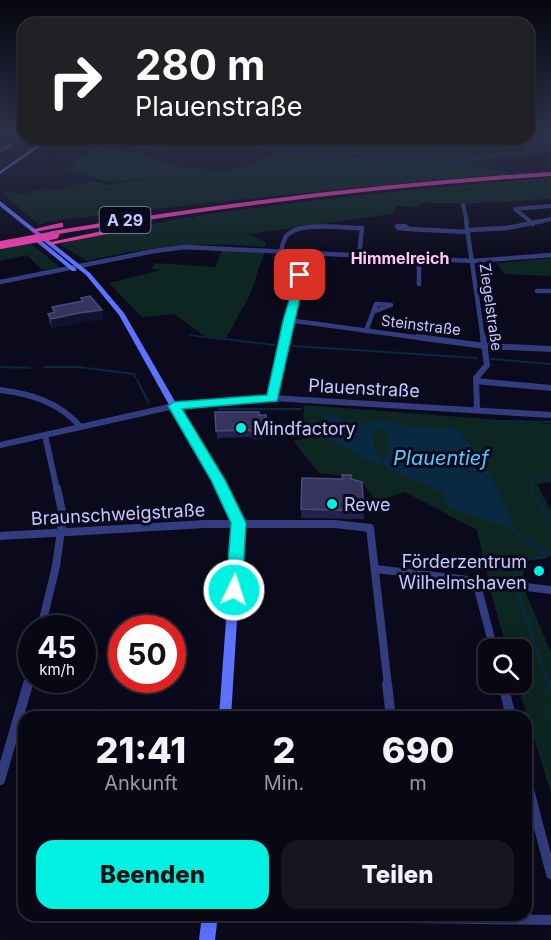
<!DOCTYPE html>
<html lang="de">
<head>
<meta charset="utf-8">
<style>
	:root { --surface:#080815; --page:#161622; --text:#f1f3f6; --muted:#989aa0; --line:#292934; --accent:#00f1e2 }
	body { margin:0; font-family:Inter,sans-serif; background:var(--page); color:var(--text); height:100vh; display:flex; flex-direction:column; font-size:22px; white-space:nowrap }
	* { box-sizing:border-box; margin:0 }
	p { font-size:20px; color:var(--muted) }
	.icon { flex:none; width:33px; height:33px; fill:none; stroke:currentColor; stroke-width:2; stroke-linecap:round; stroke-linejoin:round }
	.map { position:relative; flex:1; overflow:hidden }
	.drawer { position:absolute; left:18px; top:711px; width:514px; height:210px; display:flex; flex-direction:column; background:var(--surface); border-radius:18px; box-shadow:0 6px 24px #0002,0 0 0 2px var(--line) }
	.drawer>* { flex:none }
	.guide { position:absolute; left:18px; top:18px; width:516px; height:126px; border-radius:18px; box-shadow:0 6px 24px #0002,0 0 0 2px var(--line); background:#202124; color:#fff; overflow:hidden }
	.tools { position:absolute; left:478px; top:639px; display:grid; gap:12px }
	.tools a { display:grid; place-items:center; width:54px; height:54px; border-radius:12px; background:var(--surface); box-shadow:0 6px 24px #0002,0 0 0 2px var(--line); font-size:30px }
	.speed { position:absolute; left:18px; top:615px; display:flex; gap:12px; font-size:30px; font-weight:700; text-align:center }
	.speed>* { display:grid; place-content:center; width:78px; height:78px; border-radius:50%; background:var(--surface); box-shadow:0 6px 24px #0002,0 0 0 2px var(--line); line-height:1 }
	.speed small { font-size:15px; font-weight:400 }
	.speed .limit { border:9px solid #d22; background:#fff; color:#111 }
	.pin { position:absolute; display:grid; place-items:center; width:51px; height:51px; color:#fff; margin:-26px; border-radius:12px; box-shadow:0 3px 9px #0006 }
	.me { position:absolute; width:66px; margin:-33px; rotate:4deg; stroke-linejoin:round; filter:drop-shadow(0 0 4px #0008) }
	.turn { display:flex; align-items:center; gap:21px; height:126px; padding:0 18px; font-size:27px }
	.turn .icon { width:78px; height:78px; stroke-width:2.5 }
	.turn b { display:block; font-size:42px; line-height:51px }
	.eta { display:flex; justify-content:space-evenly; align-items:center; height:102px; text-align:center }
	.eta b { font-size:36px; font-weight:800; line-height:42px }
	.button { display:flex; gap:12px; margin-top:auto; padding:12px 18px }
	.button a { flex:1; height:69px; border-radius:18px; background:var(--accent); color:#111; font-size:24px; font-weight:800; line-height:69px; text-align:center }
	.button a+a { background:var(--page); color:var(--text) }
	.map>svg:first-child { display:block }
	.green { fill:#0d2622 }
	.water { fill:#092841; fill-rule:evenodd }
	.lines { fill:none; stroke-linecap:round; stroke-linejoin:round }
	.stream-far3 { stroke:#092841; stroke-width:1.5 }
	.stream-far2 { stroke:#092841; stroke-width:2 }
	.stream-far1 { stroke:#092841; stroke-width:3 }
	.stream { stroke:#092841; stroke-width:4 }
	.street-far4 { stroke:#333c7e; stroke-width:4 }
	.street-far3 { stroke:#333c7e; stroke-width:4.5 }
	.street-far2 { stroke:#333c7e; stroke-width:6 }
	.street-far1 { stroke:#333c7e; stroke-width:8 }
	.street { stroke:#333c7e; stroke-width:10 }
	.secondary { fill:#5d73ff; fill-rule:evenodd }
	.highway { fill:#ff41ba; fill-rule:evenodd }
	.highway-bridge { stroke:#ff41ba; stroke-width:8 }
	.wall { fill:#23224c }
	.shaded-wall { fill:#121130 }
	.building { fill:#35345f; stroke:#4c4b78; stroke-width:1.5 }
	.route { fill:#00f1e2; stroke:#009d93; stroke-width:1.5 }
	.poi-dot { fill:#00f1e2; stroke:#0b0a1c; stroke-width:2 }
	.labels { text-anchor:middle; dominant-baseline:central; stroke-width:6; stroke-linejoin:round; paint-order:stroke }
	.far-street-label { font-size:15px; fill:#c6c8ff; stroke:#0b0a1c }
	.shield { fill:#0b0a1c; stroke:#8e8fbb; stroke-width:1.5 }
	.shield-label { font-size:16px; font-weight:bold; fill:#c6c8ff }
	.far-neighbourhood-label { font-size:16px; font-weight:bold; fill:#ffc8f4; stroke:#0b0a1c }
	.street-label { font-size:18px; fill:#c6c8ff; stroke:#0b0a1c }
	.poi-label { font-size:18px; fill:#c6c8ff; stroke:#0b0a1c; text-anchor:start }
	.water-label { font-size:20px; font-style:italic; fill:#54cbff; stroke:#0b0a1c }
</style>
</head>
<body>
<div class="map">
<svg width="551" height="940" viewBox="0 0 551 940">
	<rect width="100%" height="100%" fill="#0b0a1c"/>
	<path class="green" d="M528 132H551V145L424 158 332 156 228 139 374 138 381 144 433 141 434 138H528Z
		M97 147 152 156 154 160 180 166 178 168 182 166 215 172 246 166 277 151 335 161 453 164 507 171 510 174C354 186 200 204 45 222L40 225 2 194 4 190 24 194 44 188 57 190 91 181 109 185 134 180 153 183 137 179 109 182 66 169Z
		M551 178V199L469 204 423 203 419 207 396 206 393 214 249 234 266 243 265 247C199 241 152 246 87 261L60 245 65 242 193 216 194 222 195 216C313 200 431 186 551 178Z
		M29 242 61 268 42 270 27 255 0 261V248Z
		M222 250 264 253 250 295 226 338 206 337 174 314 142 317 109 283 162 270 151 269 155 263 215 267Z
		M551 258V276L504 274 496 263Z
		M304 405 551 424V482L537 484 551 510V556L527 561 521 582 488 578 477 530 405 492 376 501 362 483 342 476 319 473 293 441 306 438 303 422Z
		M490 590 525 592 551 652V793L517 683 522 682V650L507 649Z"/>
	<path class="water" d="M202 138C246 138 289 151 333 156 405 164 479 154 551 146V152L463 162 521 171 453 164 335 161Z
		M325 413 347 422 365 423 377 420 409 426 455 429 472 446 487 468 512 521 511 528 449 508 443 493 355 454 321 433ZM377 427 387 432C389 441 389 455 382 461 375 452 369 436 377 427Z"/>
	<g class="lines">
		<path class="stream-far3" d="M94 169 93 171 128 176
			M517 172 529 174
			M190 335 219 339"/>
		<path class="stream-far2" d="M207 337 274 345
			M294 346 477 358
			M491 359 551 364
			M0 367 30 368
			M44 367H78L134 374 135 377
			M137 380 149 403
			M219 409H301
			M307 409 325 413
			M488 421 551 422
			M460 434 470 428
			M532 490V481L551 475"/>
		<path class="stream-far1" d="M532 488V493L551 519
			M511 528 545 554 551 553
			M515 575 518 560 545 557V554
			M518 591 549 686"/>
		<path class="stream" d="M549 684 551 692"/>
		<path class="street-far4" d="M0 135 21 132
			M0 151 18 140 9 132
			M463 205 467 222
			M531 222 515 209 551 206
			M536 222 551 219"/>
		<path class="street-far3" d="M466 221 483 339
			M529 221 533 224
			M397 226H405L409 229 398 228Z
			M409 229 469 232
			M468 230 507 228 543 221
			M281 252C282 246 283 239 288 234 301 222 344 228 362 228L359 256
			M419 259V284
			M0 282 154 251 185 247 473 261 551 255
			M537 291H551
			M376 304 391 305 373 312Z
			M288 320 428 339
			M366 331 373 312
			M284 339 307 253"/>
		<path class="street-far2" d="M417 337 485 346 551 349
			M476 381 551 388
			M0 390C32 394 58 402 80 426
			M273 398 285 337
			M477 409 476 378 487 365 483 337
			M45 435 57 490
			M0 445 174 406 273 398 551 415"/>
		<path class="street-far1" d="M0 536 205 524H335L370 528 388 686
			M376 569 551 590
			M476 581 494 650
			M41 628 56 566 63 516 57 488
			M502 682 503 686
			M27 686 32 670"/>
		<path class="street" d="M387 684 391 717
			M503 684 511 717
			M526 778 551 874
			M0 780 28 684
			M210 915 551 920"/>
		<path class="secondary" d="M47 138H52L0 174V171Z
			M0 201 90 273 124 313 237 509 243 523 231 717H219L233 523 227 509 119 315 86 275 0 206Z
			M34 238H38L76 269V271H72L34 240Z
			M202 915H218L215 940H199Z"/>
		<path class="highway" d="M551 172V176C383 187 218 207 52 235L48 233 52 231C218 203 383 183 551 172Z
			M60 223H63V227L34 232 30 230Z
			M140 223 144 225 143 227 50 245 46 243Z"/>
		<path class="highway-bridge" d="M0 245 55 235"/>
	</g>
	<path class="wall" d="M92 138H121L116 140 92 139Z
		M169 141 170 146 159 151 138 147 137 142Z
		M81 298 102 310 103 319 80 322 52 328 49 323 48 314 53 312 52 307 81 301Z
		M215 412 266 415V438L255 440 250 437 217 438Z
		M342 475 351 479 364 511V519L301 518 302 478 342 479Z"/>
	<path class="shaded-wall" d="M169 141 170 146 159 151V146Z
		M102 310 103 319 80 322 52 328 51 319 79 313Z
		M266 430V438L255 440 254 433Z"/>
	<path class="building" d="M146 138H153L169 141 159 146 137 142Z
		M90 296 102 310 79 313 51 319 48 314 55 312 52 307 83 301 81 298Z
		M215 412H259V415H266V430L254 433 249 430 216 431Z
		M342 475H351V479L362 482 364 511 301 509 302 478 343 479Z"/>
	<linearGradient id="sky" x2="0" y2="1"><stop stop-color="#06060f"/><stop offset="0.5" stop-color="#2e334b"/><stop offset="1" stop-color="#2e334b" stop-opacity="0"/></linearGradient>
	<rect width="551" height="263" fill="url(#sky)"/>
	<path class="route" d="M297 273 305 275 277 401 182 409 225 480 246 523 242 590 240 594H229L226 590 231 523 211 480 168 406 174 402 267 395 283 321Z"/>
	<g class="poi-dot">
		<circle cx="241" cy="428" r="6"/>
		<circle cx="332" cy="504" r="6"/>
		<circle cx="539" cy="571" r="6"/>
	</g>
	<g class="labels">
		<g class="far-street-label">
			<text transform="translate(491 307) rotate(82)">Ziegelstraße</text>
			<text transform="translate(421 325) rotate(7)">Steinstraße</text>
		</g>
		<rect class="shield" x="99.5" y="207" width="51" height="26" rx="4.5"/>
		<g class="shield-label">
			<text x="125" y="220">A 29</text>
		</g>
		<g class="far-neighbourhood-label">
			<text x="400" y="258">Himmelreich</text>
		</g>
		<g class="street-label">
			<text transform="translate(364 388) rotate(3)">Plauenstraße</text>
			<text transform="translate(118 514) rotate(-3)">Braunschweigstraße</text>
		</g>
		<g class="poi-label">
			<text x="253" y="428">Mindfactory</text>
			<text x="344" y="504">Rewe</text>
			<text x="527" y="561" text-anchor="end">Förderzentrum<tspan x="527" dy="21">Wilhelmshaven</tspan></text>
		</g>
		<g class="water-label">
			<text x="441" y="458">Plauentief</text>
		</g>
	</g>
</svg>
<div class="tools">
<a><svg class="icon" aria-label="search" viewBox="0 0 24 24"><circle cx="10" cy="10" r="6"/><path d="M15 15l6 6"/></svg></a>
</div>
<div class="speed"><div>45<small>km/h</small></div><div class="limit">50</div></div>
<div class="pin" style="left:300px;top:275px;background:#d93025"><svg class="icon" aria-label="arrive" viewBox="0 0 24 24"><path d="M6 21V4h12l-3 4 3 4H6"/></svg></div>
<svg class="me" style="left:234px;top:590px" viewBox="-20 -20 40 40"><circle r="17" fill="#00f1e2" stroke="#fff" stroke-width="3"/><path d="M0-11L8 9 0 5-8 9z" fill="#fff"/></svg>
<div class="guide">
<div class="turn"><svg class="icon" aria-label="right" viewBox="0 0 24 24"><path d="M7 20v-9h11M14 6l5 5-5 5"/></svg><div><b>280 m</b>Plauenstraße</div></div>
</div>
<section class="drawer">
<div class="eta">
<div><b>21:41</b><p>Ankunft</p></div>
<div><b>2</b><p>Min.</p></div>
<div><b>690</b><p>m</p></div>
</div>
<div class="button"><a>Beenden</a><a>Teilen</a></div>
</section>
</div>
</body>
</html>
